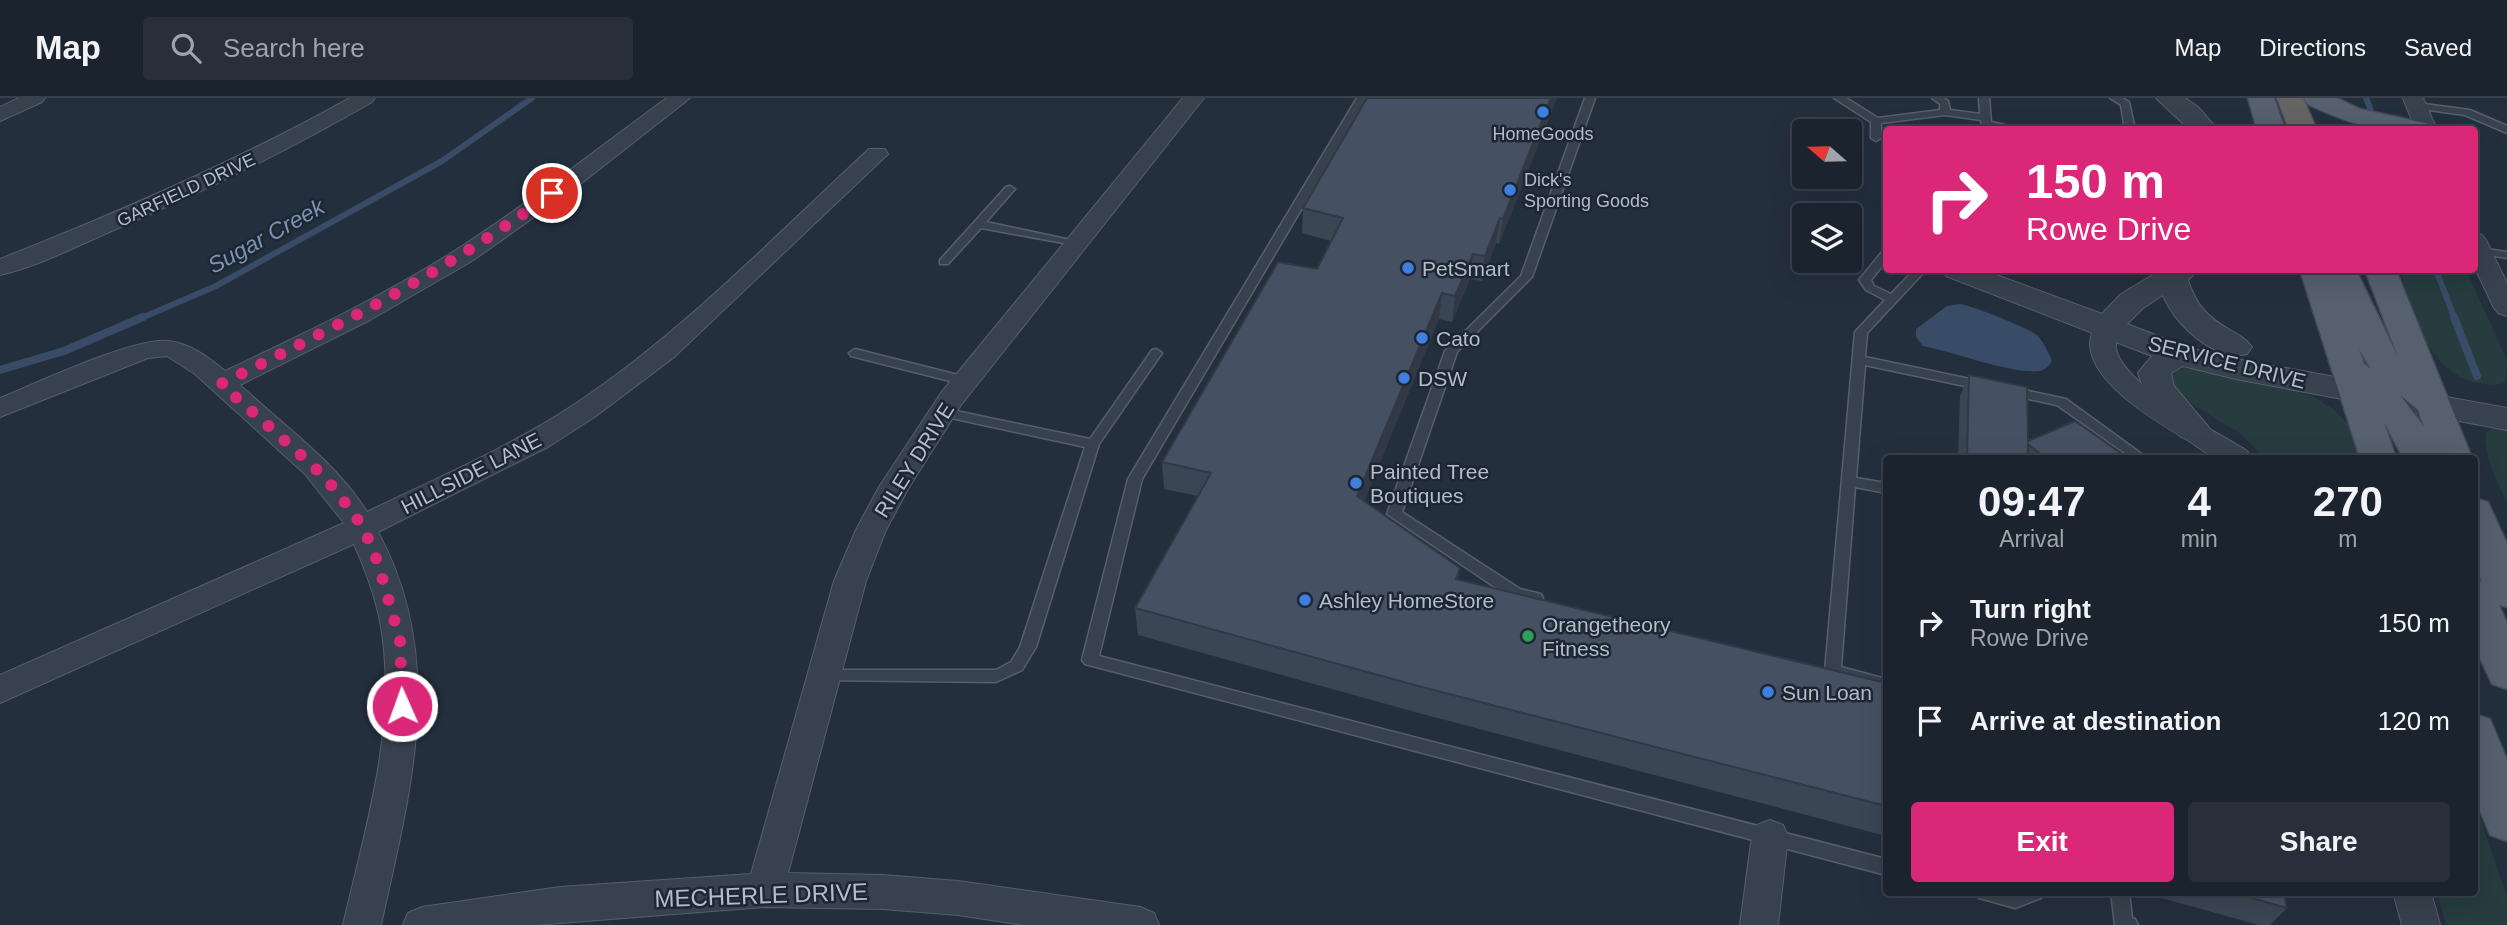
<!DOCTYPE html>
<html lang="en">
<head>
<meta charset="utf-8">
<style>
	:root { --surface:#1b232e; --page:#282f3a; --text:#f1f3f6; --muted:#a0a4aa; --line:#39404a; --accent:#db2777 }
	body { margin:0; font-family:Arial,sans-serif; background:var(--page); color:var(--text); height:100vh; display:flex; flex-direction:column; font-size:26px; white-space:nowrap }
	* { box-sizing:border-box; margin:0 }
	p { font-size:23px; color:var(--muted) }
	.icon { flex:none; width:38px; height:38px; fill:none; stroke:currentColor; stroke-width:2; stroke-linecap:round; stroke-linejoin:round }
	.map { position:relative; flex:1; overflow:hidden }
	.details { position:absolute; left:1883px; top:357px; width:595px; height:441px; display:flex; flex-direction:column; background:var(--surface); border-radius:7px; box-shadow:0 7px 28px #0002,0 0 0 2px var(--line) }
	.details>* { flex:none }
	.banner { position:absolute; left:1883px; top:28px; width:595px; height:147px; border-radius:7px; box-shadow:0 7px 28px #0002,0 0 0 2px var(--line); background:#db2777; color:#fff; overflow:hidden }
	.needle { width:46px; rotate:290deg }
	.tools { position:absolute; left:1792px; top:21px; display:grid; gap:14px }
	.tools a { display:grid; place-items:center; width:70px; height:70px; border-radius:7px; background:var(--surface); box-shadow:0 7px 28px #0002,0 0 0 2px var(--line); font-size:35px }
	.pin { position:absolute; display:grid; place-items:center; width:60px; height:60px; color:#fff; margin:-30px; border:4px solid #fff; border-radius:50%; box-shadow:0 2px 7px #0007 }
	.me { position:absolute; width:77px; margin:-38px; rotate:358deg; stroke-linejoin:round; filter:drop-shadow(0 0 5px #0008) }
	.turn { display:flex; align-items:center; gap:24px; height:147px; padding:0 28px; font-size:32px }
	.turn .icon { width:91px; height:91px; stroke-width:2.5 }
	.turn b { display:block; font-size:49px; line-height:60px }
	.eta { display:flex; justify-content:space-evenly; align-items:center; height:119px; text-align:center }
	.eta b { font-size:42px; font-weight:700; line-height:49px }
	.button { display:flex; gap:14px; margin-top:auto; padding:14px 28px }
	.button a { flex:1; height:80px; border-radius:7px; background:var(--accent); color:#fff; font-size:28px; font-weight:700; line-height:80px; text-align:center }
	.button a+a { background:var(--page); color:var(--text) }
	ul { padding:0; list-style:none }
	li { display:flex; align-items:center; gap:21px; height:98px; padding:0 28px }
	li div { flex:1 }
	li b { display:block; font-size:26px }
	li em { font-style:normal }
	header { display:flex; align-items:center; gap:42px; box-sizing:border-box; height:98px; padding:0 35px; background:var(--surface); border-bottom:2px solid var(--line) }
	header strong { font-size:33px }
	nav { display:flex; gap:38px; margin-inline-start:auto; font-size:24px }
	.search { width:490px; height:63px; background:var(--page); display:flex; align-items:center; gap:18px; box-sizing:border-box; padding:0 24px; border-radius:7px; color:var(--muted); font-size:26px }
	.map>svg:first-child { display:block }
	.green { fill:#263c3f }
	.water { fill:#394c67 }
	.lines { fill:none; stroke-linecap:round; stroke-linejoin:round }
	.stream-far1 { stroke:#394c67; stroke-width:6 }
	.stream { stroke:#394c67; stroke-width:8 }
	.service-casing { stroke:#565f6c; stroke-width:3 }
	.minor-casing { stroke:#565f6c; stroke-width:2 }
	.tertiary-casing { stroke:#565f6c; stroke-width:2 }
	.primary-casing { stroke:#414a57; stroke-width:3 }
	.trunk-casing { stroke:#434c59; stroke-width:3 }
	.service { fill:#38414e; fill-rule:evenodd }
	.minor { fill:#38414e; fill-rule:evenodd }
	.tertiary { fill:#38414e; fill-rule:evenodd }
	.primary { fill:#56606e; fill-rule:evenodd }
	.trunk { fill:#656462; fill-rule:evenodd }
	.wall { fill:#3b4654 }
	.shaded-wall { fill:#303945 }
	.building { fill:#455162; stroke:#303945; stroke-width:2 }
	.route { stroke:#db2777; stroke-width:12; stroke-dasharray:0 21.6 }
	.shop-dot { fill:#3f7fe0; stroke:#1d2633; stroke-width:2.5 }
	.leisure-dot { fill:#2e9e5b; stroke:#1d2633; stroke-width:2.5 }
	.labels { text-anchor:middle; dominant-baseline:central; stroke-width:5; stroke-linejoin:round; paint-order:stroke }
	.far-poi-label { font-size:18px; fill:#b4bcc9; stroke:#1d2633 }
	.far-street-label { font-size:18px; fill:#b4bcc9; stroke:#1d2633 }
	.poi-label { font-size:21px; fill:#b4bcc9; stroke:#1d2633; text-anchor:start }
	.street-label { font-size:21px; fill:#b4bcc9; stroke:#1d2633 }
	.water-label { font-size:23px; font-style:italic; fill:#7c92b1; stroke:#1d2633 }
	.near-street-label { font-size:24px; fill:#b4bcc9; stroke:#1d2633 }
</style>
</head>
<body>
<header>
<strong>Map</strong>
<div class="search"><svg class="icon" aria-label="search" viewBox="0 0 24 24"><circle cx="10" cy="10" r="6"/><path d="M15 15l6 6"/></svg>Search here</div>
<nav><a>Map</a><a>Directions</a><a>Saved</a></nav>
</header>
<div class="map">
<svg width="2507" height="827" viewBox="0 0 2507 827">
	<rect width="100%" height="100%" fill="#242f3e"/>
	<path class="green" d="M2401 172H2466L2507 262 2506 284C2497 288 2489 287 2479 285 2432 278 2408 214 2401 172Z
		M2187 270 2275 287 2312 298 2333 311 2349 327 2359 360H2265L2240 335 2175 296 2169 274Z
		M2507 330V405C2498 384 2483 360 2486 335L2492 331Z
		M2475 704 2507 799V827H2446L2437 795 2474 794Z"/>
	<path class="water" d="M1960 206C1971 207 2031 231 2038 238 2044 245 2048 254 2052 263 2049 268 2045 272 2039 273 2010 276 1955 254 1923 248L1916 239V231L1947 208Z"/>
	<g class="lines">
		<path class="stream-far1" d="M2366 0 2372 15
			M2436 172 2455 221
			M139 221 216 188 442 63 532 0"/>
		<path class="stream" d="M2454 219 2477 278
			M0 272 64 253 143 219"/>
		<g class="service-casing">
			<path id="service" d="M1357 0H1367L1142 381 1099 558 1886 761V777L1085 566 1082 562 1128 381Z
				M1585 0H1595L1532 179 1457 254 1402 414 1520 491 1541 496 1543 500 1541 504 1536 506 1511 500 1387 416 1445 253 1521 178Z
				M1834 0H1846L1878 20 1940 12V6L1932 0H1944L1948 3 1950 12 1980 16 1979 0H1989L1991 24 2026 32 1986 29 1982 28 1981 22 1945 17 1881 25V40L1876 43 1871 40V24Z
				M2110 0H2122L2129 4 2135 32H2125L2121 7Z
				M2417 5 2470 12 2507 28V35L2465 17 2414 10V6Z
				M1010 88 1015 91 986 124 1080 144V148L981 130 948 166H940V162L1006 89Z
				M2480 150 2507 154V160L2476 155V151Z
				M1886 153V163L1871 182 1874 188 1891 196 1914 172H1926L1867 235 1865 259 1984 284 1990 288 1984 292 1865 267 1856 380 1886 385V395L1855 389 1841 569 1886 581V593L1827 577 1825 573 1855 234 1885 202 1866 192 1859 182 1882 154Z
				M855 251 970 280 972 283 966 287 851 258 849 255Z
				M1156 251 1162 255 1099 346 1036 549 1022 572 996 584 820 582 818 578 820 574 826 572H996L1011 564 1020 549 1085 349 942 318 936 314 942 310 1090 341 1152 252Z
				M2010 289 2066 301 2147 360H2132L2057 307 2005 296 2004 293 2005 290Z
				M1976 794H2044L2041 800 2015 810 1979 800Z
				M2111 794H2129L2132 820 2135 821 2138 827H2115Z"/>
		</g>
		<g class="minor-casing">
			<path id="minor" d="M19 0H45L42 4 0 23V9Z
				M350 0H375L372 4C289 52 203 94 114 132 77 148 39 168 0 177V161C120 114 237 63 350 0Z
				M667 0H690L574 91 472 163 370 222 240 287C284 328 335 363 367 414 437 380 510 349 575 306 681 236 776 137 869 51H885L888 56 673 260 596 318 548 349 378 434C448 563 410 693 381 827H343C364 736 395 637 383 543 380 511 367 475 354 446L0 605V577L344 425 305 376 195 276 167 258 148 260 0 319V300C35 286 136 238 169 243 191 246 208 259 225 273 303 236 382 199 456 152 529 105 597 51 667 0Z
				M1183 0H1204L961 307 908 391 886 432 866 483 788 775 883 777 958 783 1140 809 1154 815 1159 827H1024L958 817 883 811 765 809 535 827H403L408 815 422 809 560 789 751 776 834 483 856 432 879 389 941 295Z
				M2403 0H2423L2437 32H2416Z
				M2474 135 2482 137 2486 142 2507 185V218L2498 215 2494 210 2474 168Z
				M2106 222 2115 225 2119 230C2118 236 2115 245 2116 251 2125 290 2215 332 2247 353L2251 360C2241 360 2228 363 2218 360 2208 358 2196 347 2186 341 2154 322 2065 271 2097 225Z
				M1770 722 1783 727 1788 738 1778 827H1740L1752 738 1757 727Z
				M2393 794H2431L2440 827H2402Z"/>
		</g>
		<g class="tertiary-casing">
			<path id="tertiary" d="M2156 0H2185L2198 9 2218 32H2190Z
				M1942 172H1983L2102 216 2121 196 2161 172H2198L2188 182C2196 207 2207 219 2230 232 2239 237 2246 241 2252 249L2247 256C2215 264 2174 226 2163 197L2143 210 2127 226 2189 250 2236 261 2507 310V332L2236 281 2183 268 2171 275 2174 288 2210 331 2205 339 2193 342 2181 339 2146 298 2138 275 2152 258 1946 178Z"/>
		</g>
		<g class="primary-casing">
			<path id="primary" d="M2248 0H2274L2285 32H2257Z
				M2303 0H2337L2360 11 2429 26 2432 32C2377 32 2357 30 2307 6Z
				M2300 172H2356L2398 259 2365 172H2396L2472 360H2403L2384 324 2396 360H2360ZM2359 251 2371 271 2364 266ZM2401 298 2418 312 2424 329Z
				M2474 400 2488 404 2507 446V509L2499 507 2507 525V591L2492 586 2474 547V481L2482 484 2474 463Z
				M2474 616 2490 621 2507 662V743L2490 737 2474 698Z"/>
		</g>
		<g class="trunk-casing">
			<path id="trunk" d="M2277 0H2303L2317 32H2289Z"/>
		</g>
		<use href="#service" class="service"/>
		<use href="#minor" class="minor"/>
		<use href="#tertiary" class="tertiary"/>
		<use href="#primary" class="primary"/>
		<use href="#trunk" class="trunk"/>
	</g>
	<path class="wall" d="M1557 0 1499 146 1496 145 1482 183 1470 181 1452 224 1439 221 1364 403 1460 470 1458 482 1886 585V738L1415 614 1138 537 1135 510 1198 398 1164 391 1162 364 1317 171 1331 143 1302 135 1303 110Z
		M1969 277 2028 343 2128 360H1958L1960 298Z
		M2147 794H2284L2287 810 2270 827H2259L2147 796Z"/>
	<path class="shaded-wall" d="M1551 0H1557L1499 146 1503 121Z
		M1500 120 1496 145 1482 183 1485 158Z
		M1473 156 1470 181 1452 224 1455 198Z
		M1442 195 1439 221 1355 425 1357 398Z"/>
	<path class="building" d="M1367 0H1551L1503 121 1500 120 1485 158 1473 156 1455 198 1442 195 1357 398 1460 470 1456 481 1886 585V708L1418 588 1135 510 1211 375 1162 364 1278 164 1317 171 1343 120 1303 110Z
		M1969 277 2027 289 2028 343 2075 323 2128 360H2045L2028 346V360H1967Z
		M2230 794H2284L2287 810Z"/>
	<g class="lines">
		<path class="route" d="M402 608 400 542 378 465 363 429 335 391 311 366 221 286C337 228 447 173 552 95"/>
	</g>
	<g class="shop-dot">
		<circle cx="1543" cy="14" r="7"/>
		<circle cx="1510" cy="92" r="7"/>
		<circle cx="1408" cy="170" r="7"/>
		<circle cx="1422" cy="240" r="7"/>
		<circle cx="1404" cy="280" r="7"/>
		<circle cx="1356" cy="385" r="7"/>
		<circle cx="1305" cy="502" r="7"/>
		<circle cx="1768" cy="594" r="7"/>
	</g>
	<circle class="leisure-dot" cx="1528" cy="538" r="7"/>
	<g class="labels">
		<g class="far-poi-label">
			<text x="1543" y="36">HomeGoods</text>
			<text x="1524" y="82" text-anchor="start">Dick's<tspan x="1524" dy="21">Sporting Goods</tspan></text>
		</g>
		<g class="far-street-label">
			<text transform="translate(186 92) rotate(-25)">GARFIELD DRIVE</text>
		</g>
		<g class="poi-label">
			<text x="1422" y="170">PetSmart</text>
			<text x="1436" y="240">Cato</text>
			<text x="1418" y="280">DSW</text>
			<text x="1370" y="373">Painted Tree<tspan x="1370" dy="24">Boutiques</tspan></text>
			<text x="1319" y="502">Ashley HomeStore</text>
			<text x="1542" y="526">Orangetheory<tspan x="1542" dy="24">Fitness</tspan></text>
			<text x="1782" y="594">Sun Loan</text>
		</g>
		<g class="street-label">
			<text transform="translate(2227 264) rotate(14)">SERVICE DRIVE</text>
			<text transform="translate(914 362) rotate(-58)">RILEY DRIVE</text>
			<text transform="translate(471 375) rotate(-27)">HILLSIDE LANE</text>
		</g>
		<g class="water-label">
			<text transform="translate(266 138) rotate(-29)">Sugar Creek</text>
		</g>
		<g class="near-street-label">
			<text transform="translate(761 797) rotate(-2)">MECHERLE DRIVE</text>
		</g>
	</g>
</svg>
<div class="tools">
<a><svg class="needle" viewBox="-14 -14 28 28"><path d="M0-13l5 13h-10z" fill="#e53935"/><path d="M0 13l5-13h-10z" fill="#a0a4aa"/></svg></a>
<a><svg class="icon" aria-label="layers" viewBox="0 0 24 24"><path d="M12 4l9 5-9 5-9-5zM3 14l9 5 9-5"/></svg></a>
</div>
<div class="pin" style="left:552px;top:95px;background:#d93025"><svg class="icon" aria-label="arrive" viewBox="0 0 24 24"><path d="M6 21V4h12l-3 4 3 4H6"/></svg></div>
<svg class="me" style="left:402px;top:608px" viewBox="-20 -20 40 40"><circle r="17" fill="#db2777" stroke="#fff" stroke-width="3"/><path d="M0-11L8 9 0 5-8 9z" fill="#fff"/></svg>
<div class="banner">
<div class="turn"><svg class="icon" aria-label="right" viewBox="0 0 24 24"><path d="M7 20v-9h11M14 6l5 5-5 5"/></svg><div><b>150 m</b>Rowe Drive</div></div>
</div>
<section class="details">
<div class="eta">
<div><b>09:47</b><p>Arrival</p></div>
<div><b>4</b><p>min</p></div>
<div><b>270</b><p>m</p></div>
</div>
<ul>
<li><svg class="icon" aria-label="right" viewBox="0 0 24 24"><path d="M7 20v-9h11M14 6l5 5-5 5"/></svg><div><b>Turn right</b><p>Rowe Drive</p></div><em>150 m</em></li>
<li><svg class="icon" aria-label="arrive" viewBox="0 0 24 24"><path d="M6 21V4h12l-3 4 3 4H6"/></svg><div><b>Arrive at destination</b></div><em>120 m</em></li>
</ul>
<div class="button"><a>Exit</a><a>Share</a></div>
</section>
</div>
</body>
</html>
